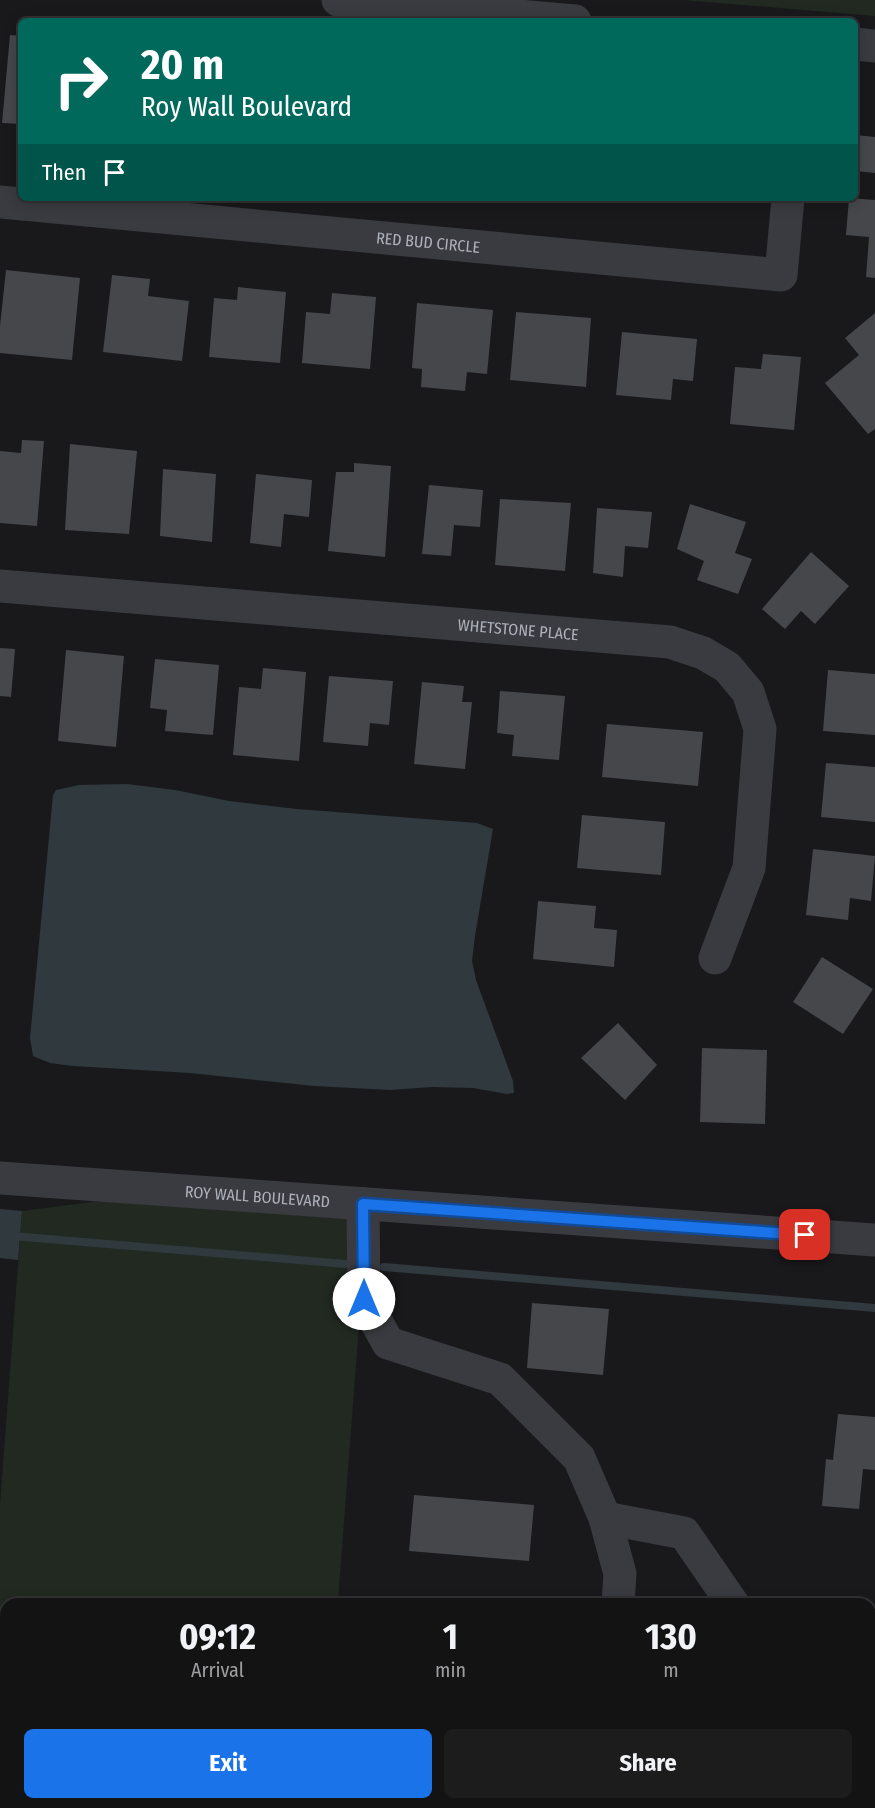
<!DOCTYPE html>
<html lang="en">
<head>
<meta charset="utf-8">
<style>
	:root { --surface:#131314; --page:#1c1c1d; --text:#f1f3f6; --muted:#9d9ea0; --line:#323234; --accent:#1a73e8 }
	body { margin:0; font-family:"Fira Sans Condensed",sans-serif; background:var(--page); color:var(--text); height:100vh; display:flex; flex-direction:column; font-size:22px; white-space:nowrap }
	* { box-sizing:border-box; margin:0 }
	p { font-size:20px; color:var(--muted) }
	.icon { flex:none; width:33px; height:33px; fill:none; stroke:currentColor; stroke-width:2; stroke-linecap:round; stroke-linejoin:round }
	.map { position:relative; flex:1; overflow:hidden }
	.side { position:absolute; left:0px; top:1598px; width:876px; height:212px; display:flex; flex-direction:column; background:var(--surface); border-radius:18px 18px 0 0; box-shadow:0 3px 15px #0003,0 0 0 2px var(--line) }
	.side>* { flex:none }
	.banner { position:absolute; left:18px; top:18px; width:840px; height:183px; border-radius:9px; box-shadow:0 3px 15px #0003,0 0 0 2px var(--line); background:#00695c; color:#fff; overflow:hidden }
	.pin { position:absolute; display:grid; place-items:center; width:51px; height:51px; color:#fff; margin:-26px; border-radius:12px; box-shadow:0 3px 9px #0006 }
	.me { position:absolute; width:66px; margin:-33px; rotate:0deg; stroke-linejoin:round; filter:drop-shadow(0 0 4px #0008) }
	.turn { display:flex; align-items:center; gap:21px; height:126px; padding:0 24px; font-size:27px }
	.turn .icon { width:78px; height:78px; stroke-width:2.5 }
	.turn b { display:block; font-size:42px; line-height:51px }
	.then { display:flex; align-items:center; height:57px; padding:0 24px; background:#0003; gap:12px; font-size:22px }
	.eta { display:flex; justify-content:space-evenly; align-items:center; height:102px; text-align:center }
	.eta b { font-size:36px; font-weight:700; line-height:42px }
	.action { display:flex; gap:12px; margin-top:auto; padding:12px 24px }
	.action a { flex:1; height:69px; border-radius:9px; background:var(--accent); color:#fff; font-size:24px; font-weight:700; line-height:69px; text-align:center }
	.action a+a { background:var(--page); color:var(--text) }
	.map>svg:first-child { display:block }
	.green { fill:#212921 }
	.water { fill:#2f393e }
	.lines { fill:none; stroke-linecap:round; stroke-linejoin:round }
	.stream { stroke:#2f393e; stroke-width:8 }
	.building { fill:#46474b }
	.minor { stroke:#3a3b40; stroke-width:33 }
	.route-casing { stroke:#114b97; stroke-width:15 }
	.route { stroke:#1a73e8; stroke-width:10 }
	.labels { text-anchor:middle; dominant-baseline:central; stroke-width:4.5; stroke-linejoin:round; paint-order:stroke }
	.street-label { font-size:16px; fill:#acb1ba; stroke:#141416 }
</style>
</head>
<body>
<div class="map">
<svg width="875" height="1808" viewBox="0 0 875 1808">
	<rect width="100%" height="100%" fill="#19191b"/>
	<path class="green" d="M683 0H875V16Z
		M100 1201 367 1220 338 1601 375 1603 6 1604V1803H582L581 1808H0V1505L22 1211Z"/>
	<path class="water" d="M127 784 175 790 229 801 297 809 477 823 493 829 475 936 472 961 476 980 513 1081 514 1093 507 1094 473 1088 432 1087 390 1090 314 1086 190 1073 73 1066 50 1063 33 1056 30 1038 53 795 56 790 79 785Z
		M0 1209 22 1211 18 1260 0 1258Z"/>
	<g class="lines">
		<path class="stream" d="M0 1235 345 1264
			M384 1267 875 1308"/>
	</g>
	<path class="building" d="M10 35 21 36V124L2 123Z
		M855 135 875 137V173L855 171Z
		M667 198H706V203L667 200Z
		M849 198 875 200V278L866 277 869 237 846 235Z
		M6 270 80 278 72 360 0 353V326Z
		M112 275 150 279 148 296 189 301 182 361 103 352Z
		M238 287 286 292 280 363 209 357 214 298 237 300Z
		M332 293 376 297 370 369 302 363 306 312 330 314Z
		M417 303 493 310 487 374 467 372 465 391 421 387 422 369 412 368Z
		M516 312 591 318 586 387 510 380Z
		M875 313V429L868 434 825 383 859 355 845 338Z
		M622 332 697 339 693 381 673 379 671 400 616 395Z
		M763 354 801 357 794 430 730 424 735 367 761 369Z
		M22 440 44 441 37 526 0 523V451L21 453Z
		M70 444 137 451 129 534 65 530Z
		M354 463 391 466 385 557 328 551 336 472H354Z
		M163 469 216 474 212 542 160 536Z
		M256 474 312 480 309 517 284 514 281 547 250 543Z
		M429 485 483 490 480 527 454 525 451 556 422 554Z
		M500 499 571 503 565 571 495 565Z
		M690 504 746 522 735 553 752 559 738 594 697 580 704 561 677 549Z
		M597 508 652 512 648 548 625 546 623 577 593 573Z
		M811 552 849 586 815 624 801 611 785 629 762 609Z
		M0 648 15 649 11 697 0 696Z
		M66 650 124 656 116 747 58 741Z
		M155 659 219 665 213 735 165 731 167 710 150 708Z
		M263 668 306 672 299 761 233 755 239 687 261 689Z
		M828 670 875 674V735L823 731Z
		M329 676 393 681 389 725 370 723 368 746 323 742Z
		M422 682 464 686 462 702H472L465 769 414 764Z
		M500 691 565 696 559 760 512 756 514 735 497 733Z
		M607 724 703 732 698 786 602 777Z
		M826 763 875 767V822L821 817Z
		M582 815 665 822 661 875 577 868Z
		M813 849 875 856 871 901 850 898 848 920 806 915Z
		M538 901 596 906 594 928 617 930 614 967 533 959Z
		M822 957 873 989 843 1034 793 1002Z
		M618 1023 657 1065 625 1100 581 1058Z
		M702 1048 767 1050 765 1124 700 1122Z
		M532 1303 609 1309 603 1375 527 1368Z
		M838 1414 875 1417V1470L863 1469 859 1509 822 1506 826 1459 833 1460Z
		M414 1495 534 1505 529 1561 409 1551Z
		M870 1677 875 1678V1784H870Z
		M120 1803H154L190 1806V1808H120Z"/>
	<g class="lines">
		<g class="minor">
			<path d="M338 0 575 21"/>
			<path d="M855 44 875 46"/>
			<path id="s1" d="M0 202 781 275 788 198"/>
			<path id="s2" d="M0 586 670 642 703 653 727 667 748 692 760 729 749 868 715 958"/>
			<path id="s3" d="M0 1178 875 1240"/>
			<path d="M363 1204 364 1299 388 1343 500 1379 579 1458 605 1518 620 1574 618 1604"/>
			<path d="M605 1518 684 1533 733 1604"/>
			<path d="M606 1808V1803"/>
		</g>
	</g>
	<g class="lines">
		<g class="route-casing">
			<path id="route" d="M364 1299 363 1204 805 1235"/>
		</g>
		<use href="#route" class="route"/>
	</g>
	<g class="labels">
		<g class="street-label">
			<text stroke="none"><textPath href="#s1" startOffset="430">RED BUD CIRCLE</textPath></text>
			<text stroke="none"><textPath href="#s2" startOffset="520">WHETSTONE PLACE</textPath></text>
			<text stroke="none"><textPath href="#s3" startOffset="258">ROY WALL BOULEVARD</textPath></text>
		</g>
	</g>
</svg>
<div class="pin" style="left:805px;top:1235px;background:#d93025"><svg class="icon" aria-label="arrive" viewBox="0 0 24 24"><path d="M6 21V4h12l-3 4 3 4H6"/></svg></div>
<svg class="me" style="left:364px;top:1299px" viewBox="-20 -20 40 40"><circle r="19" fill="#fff"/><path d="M0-13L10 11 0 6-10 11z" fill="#1a73e8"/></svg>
<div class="banner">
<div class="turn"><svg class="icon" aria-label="right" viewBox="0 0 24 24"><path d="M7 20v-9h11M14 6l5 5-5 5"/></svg><div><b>20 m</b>Roy Wall Boulevard</div></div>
<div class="then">Then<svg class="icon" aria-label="arrive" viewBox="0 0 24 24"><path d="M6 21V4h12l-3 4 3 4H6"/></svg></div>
</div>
<section class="side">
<div class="eta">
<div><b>09:12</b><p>Arrival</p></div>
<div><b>1</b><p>min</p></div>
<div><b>130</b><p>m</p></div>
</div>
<div class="action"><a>Exit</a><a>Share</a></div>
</section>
</div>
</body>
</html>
